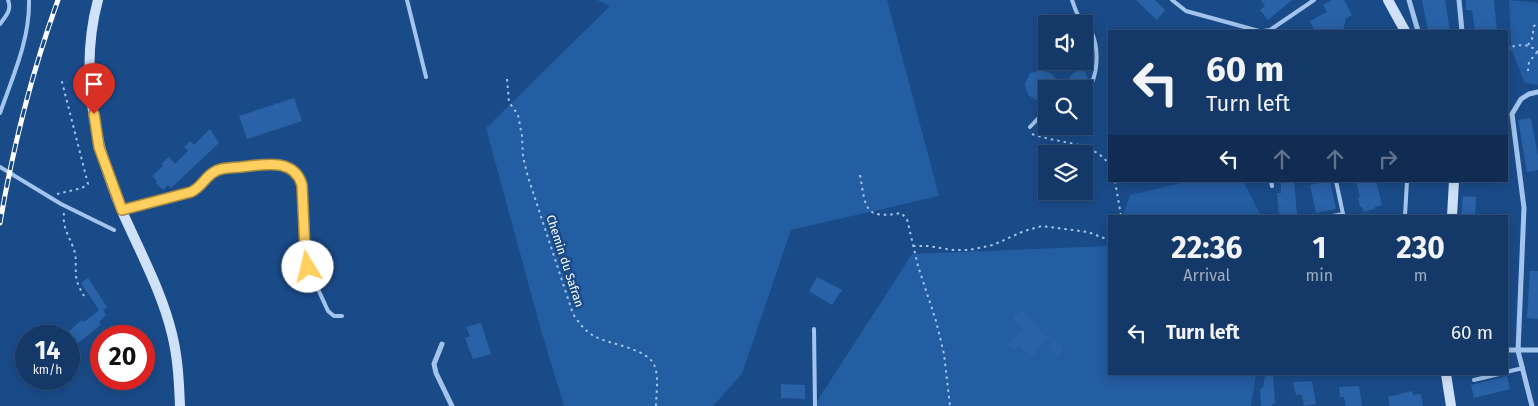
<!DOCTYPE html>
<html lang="en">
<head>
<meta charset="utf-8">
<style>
	:root { --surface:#143867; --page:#1d3f6d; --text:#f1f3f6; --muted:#9dacc0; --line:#33527b }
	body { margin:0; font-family:"Fira Sans",sans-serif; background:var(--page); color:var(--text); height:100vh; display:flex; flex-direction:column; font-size:19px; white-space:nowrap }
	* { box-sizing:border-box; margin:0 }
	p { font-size:16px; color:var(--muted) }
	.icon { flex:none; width:28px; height:28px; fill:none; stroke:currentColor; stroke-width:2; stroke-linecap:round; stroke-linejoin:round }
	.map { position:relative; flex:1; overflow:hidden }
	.panel { position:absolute; left:1108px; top:215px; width:400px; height:160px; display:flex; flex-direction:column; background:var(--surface); border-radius:0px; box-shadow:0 2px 12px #0003,0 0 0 1px var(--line) }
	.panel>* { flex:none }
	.guide { position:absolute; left:1108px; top:30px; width:400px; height:152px; border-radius:0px; box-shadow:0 2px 12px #0003,0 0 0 1px var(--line); background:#143867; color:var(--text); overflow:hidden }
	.tools { position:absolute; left:1038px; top:15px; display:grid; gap:10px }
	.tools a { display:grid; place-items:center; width:55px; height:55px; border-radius:0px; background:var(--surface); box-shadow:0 2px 12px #0003,0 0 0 1px var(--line); font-size:25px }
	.speed { position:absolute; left:15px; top:325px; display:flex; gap:10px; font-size:25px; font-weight:700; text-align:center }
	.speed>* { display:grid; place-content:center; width:65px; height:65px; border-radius:50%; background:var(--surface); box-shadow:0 2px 12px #0003,0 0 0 1px var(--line); line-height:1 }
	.speed small { font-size:12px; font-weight:400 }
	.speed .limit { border:8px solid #d22; background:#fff; color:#111 }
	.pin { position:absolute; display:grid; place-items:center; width:42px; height:42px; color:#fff; margin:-51px -21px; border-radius:50% 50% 50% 0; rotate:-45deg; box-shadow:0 0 5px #0007 }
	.pin .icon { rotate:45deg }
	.me { position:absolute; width:55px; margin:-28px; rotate:351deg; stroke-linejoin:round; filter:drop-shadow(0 0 4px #0008) }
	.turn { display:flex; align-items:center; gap:18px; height:105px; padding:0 15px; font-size:22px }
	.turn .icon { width:65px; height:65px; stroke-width:2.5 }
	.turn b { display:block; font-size:35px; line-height:42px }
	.lanes { display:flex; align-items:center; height:48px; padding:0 15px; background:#0003; justify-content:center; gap:25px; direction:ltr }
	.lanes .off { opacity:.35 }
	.eta { display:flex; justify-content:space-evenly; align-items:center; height:85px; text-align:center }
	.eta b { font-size:30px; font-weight:700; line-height:35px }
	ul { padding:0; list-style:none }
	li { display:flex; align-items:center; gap:15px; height:65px; padding:0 15px }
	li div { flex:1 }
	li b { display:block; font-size:19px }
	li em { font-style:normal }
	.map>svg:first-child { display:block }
	.green { fill:#235da2 }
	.building { fill:#2962a7 }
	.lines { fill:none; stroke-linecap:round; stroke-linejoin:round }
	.path { stroke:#a3c5ed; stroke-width:2; stroke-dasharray:2.5 4; stroke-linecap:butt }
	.lane { stroke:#a3c5ed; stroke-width:4 }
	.street { stroke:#a3c5ed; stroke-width:5 }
	.secondary { stroke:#cfe2f9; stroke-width:10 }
	.rail-casing { stroke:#fff; stroke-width:5 }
	.rail { stroke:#1a4b89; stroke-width:3; stroke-dasharray:9; stroke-linecap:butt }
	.route-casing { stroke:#a6873e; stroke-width:12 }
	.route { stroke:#ffcf5f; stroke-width:9 }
	.labels { text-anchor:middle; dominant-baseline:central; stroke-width:5; stroke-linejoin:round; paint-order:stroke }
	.street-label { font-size:12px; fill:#fff; stroke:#1a4b89 }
</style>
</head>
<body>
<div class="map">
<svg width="1538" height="406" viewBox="0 0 1538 406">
	<rect width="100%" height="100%" fill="#1a4b89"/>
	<path class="green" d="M597 0H887L939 196 791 230 742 374 713 406H564L541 330 486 128 610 6Z
		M1509 0 1538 3V85L1525 83 1512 51H1506V46L1511 45Z
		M1191 181H1243L1261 216H1123L1130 195Z
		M1109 246V374H1256L1251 406H814L912 254Z"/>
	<path class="building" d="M1136 0H1155L1165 10 1157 20Z
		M1261 0H1292L1268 20 1260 10 1265 6Z
		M1332 0H1344L1352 15 1346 18 1343 31H1315L1310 21 1327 12 1323 5Z
		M1422 0H1445L1450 31H1428Z
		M1466 0H1494L1497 31H1475L1472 10H1466Z
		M1084 68 1088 80 1081 89H1073L1067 82 1072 74Z
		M1042 70 1052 74 1061 86 1056 87V89H1046V100L1038 101 1028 95 1025 84 1030 73Z
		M294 98 302 121 247 139 239 116Z
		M1531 118 1538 156V170L1527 172 1518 120Z
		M210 129 219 143 171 188 168 185 163 190 156 183 157 181 152 176 163 166 161 164 169 157 175 164 188 151 184 147 190 141 194 145Z
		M1281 181H1294L1297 214 1279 216 1277 193H1281Z
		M1330 181 1336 209 1316 213 1310 185Z
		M1356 181H1376L1382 205 1375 207V209L1363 212 1362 207H1360L1358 197H1360Z
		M1463 196 1476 197 1475 216H1461Z
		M1530 271H1538V319L1527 318Z
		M817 277 842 290 832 305 809 291Z
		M88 278 107 307 103 310 106 315 99 322 101 325 69 350V331L82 320 84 322 99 310 81 283Z
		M1022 310 1049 338 1030 358 1019 346 1014 350 1008 344 1023 329 1013 318Z
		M481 323 491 354 473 359 465 338 470 336 466 327Z
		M1054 339 1064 349 1058 356 1048 346Z
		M1265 374H1273L1275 404H1272V406H1261L1260 389 1263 388Z
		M1507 376 1510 389 1474 398 1471 385Z
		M1312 381 1316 404 1304 406 1302 394 1296 395 1293 382Z
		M781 384 805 385V399L781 398Z
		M1359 386 1362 406H1346L1344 397H1340L1339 387Z
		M1412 391 1413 395 1421 394 1423 406H1390L1388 397Z"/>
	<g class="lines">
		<path class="path" d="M1528 45 1532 39 1534 26 1538 23
			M1506 48C1519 45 1527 42 1538 52
			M1528 71 1529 62 1538 51
			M507 79 509 102 518 115 522 136 523 157 528 177 573 314C579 323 585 331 594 336 610 345 649 348 655 367 659 379 656 394 656 406
			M1032 134C1058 144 1091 140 1109 164
			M860 175C866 207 863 220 901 213L907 219 918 266 936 321 944 354 950 406
			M1115 181 1121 216
			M57 194 82 188 88 184 61 78
			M64 213C62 228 70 237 74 250 77 258 75 266 76 274 76 282 80 289 84 296
			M913 246H928L953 250H969L993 245 1024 231 1042 226 1088 232 1109 240"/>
		<path class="lane" d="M407 0 426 77
			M1072 0C1074 5 1075 10 1078 15 1082 21 1089 27 1092 33 1099 49 1099 82 1084 91
			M1172 0 1186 11 1259 31
			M0 24C6 16 12 10 8 0
			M1263 31 1270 30 1314 0
			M0 113C13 76 30 39 29 0
			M1030 127 1046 110
			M0 167 61 204 114 230
			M1271 181 1272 186
			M122 210 191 192C201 188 205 177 214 172 221 167 232 168 241 167 263 165 294 157 301 185L305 251 308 267 328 311 334 316H342
			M1332 216 1343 214 1336 181
			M1405 216 1407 181
			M814 329 815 406
			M1506 372 1523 368
			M1474 380 1499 374"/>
		<path class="street" d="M1409 0 1418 31
			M1459 0 1462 31
			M442 344 434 364 436 373 452 406
			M1506 350H1538
			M1532 406 1518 351 1524 208 1512 114 1521 99 1529 94 1538 92"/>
		<path class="secondary" d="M98 0C79 70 94 145 122 211 140 252 162 292 172 334 178 358 179 382 180 406
			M1388 0 1405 31
			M1452 216 1454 181
			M1446 374 1451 406"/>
		<g class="rail-casing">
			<path id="rail" d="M0 223C13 147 32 72 58 0"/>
		</g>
		<use href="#rail" class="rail"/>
	</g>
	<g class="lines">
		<g class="route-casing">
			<path id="route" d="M94 114 99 147 122 210 191 192C201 188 205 177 214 172 221 167 232 168 241 167 263 165 294 157 302 185L305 250 308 267"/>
		</g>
		<use href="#route" class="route"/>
	</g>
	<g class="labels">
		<g class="street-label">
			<text transform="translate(565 261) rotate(72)">Chemin du Safran</text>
		</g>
	</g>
</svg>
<div class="tools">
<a><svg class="icon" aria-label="sound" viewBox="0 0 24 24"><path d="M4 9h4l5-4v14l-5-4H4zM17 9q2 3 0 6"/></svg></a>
<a><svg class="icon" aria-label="search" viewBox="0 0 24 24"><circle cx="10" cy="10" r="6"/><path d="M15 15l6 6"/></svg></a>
<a><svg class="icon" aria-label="layers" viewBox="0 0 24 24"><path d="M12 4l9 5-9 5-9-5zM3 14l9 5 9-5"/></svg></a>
</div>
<div class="speed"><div>14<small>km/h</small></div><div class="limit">20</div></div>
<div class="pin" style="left:94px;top:114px;background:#d93025"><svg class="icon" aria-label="arrive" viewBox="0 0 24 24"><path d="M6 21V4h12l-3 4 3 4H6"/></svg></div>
<svg class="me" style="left:308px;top:267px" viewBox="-20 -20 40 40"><circle r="19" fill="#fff"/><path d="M0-13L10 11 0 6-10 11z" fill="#ffcf5f"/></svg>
<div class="guide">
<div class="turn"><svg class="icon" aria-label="left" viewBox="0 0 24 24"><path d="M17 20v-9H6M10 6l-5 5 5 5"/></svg><div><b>60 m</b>Turn left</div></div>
<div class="lanes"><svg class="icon" aria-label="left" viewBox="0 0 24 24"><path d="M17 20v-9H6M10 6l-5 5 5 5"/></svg><svg class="icon off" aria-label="ahead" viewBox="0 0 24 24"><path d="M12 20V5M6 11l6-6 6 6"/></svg><svg class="icon off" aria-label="ahead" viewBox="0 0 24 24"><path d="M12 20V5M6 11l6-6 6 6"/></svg><svg class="icon off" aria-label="right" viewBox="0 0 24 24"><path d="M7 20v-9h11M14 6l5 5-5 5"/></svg></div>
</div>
<section class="panel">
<div class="eta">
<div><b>22:36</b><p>Arrival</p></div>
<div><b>1</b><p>min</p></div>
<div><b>230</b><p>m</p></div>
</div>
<ul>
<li><svg class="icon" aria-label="left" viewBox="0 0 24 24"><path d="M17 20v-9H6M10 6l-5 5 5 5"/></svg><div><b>Turn left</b></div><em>60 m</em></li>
</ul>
</section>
</div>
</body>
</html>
